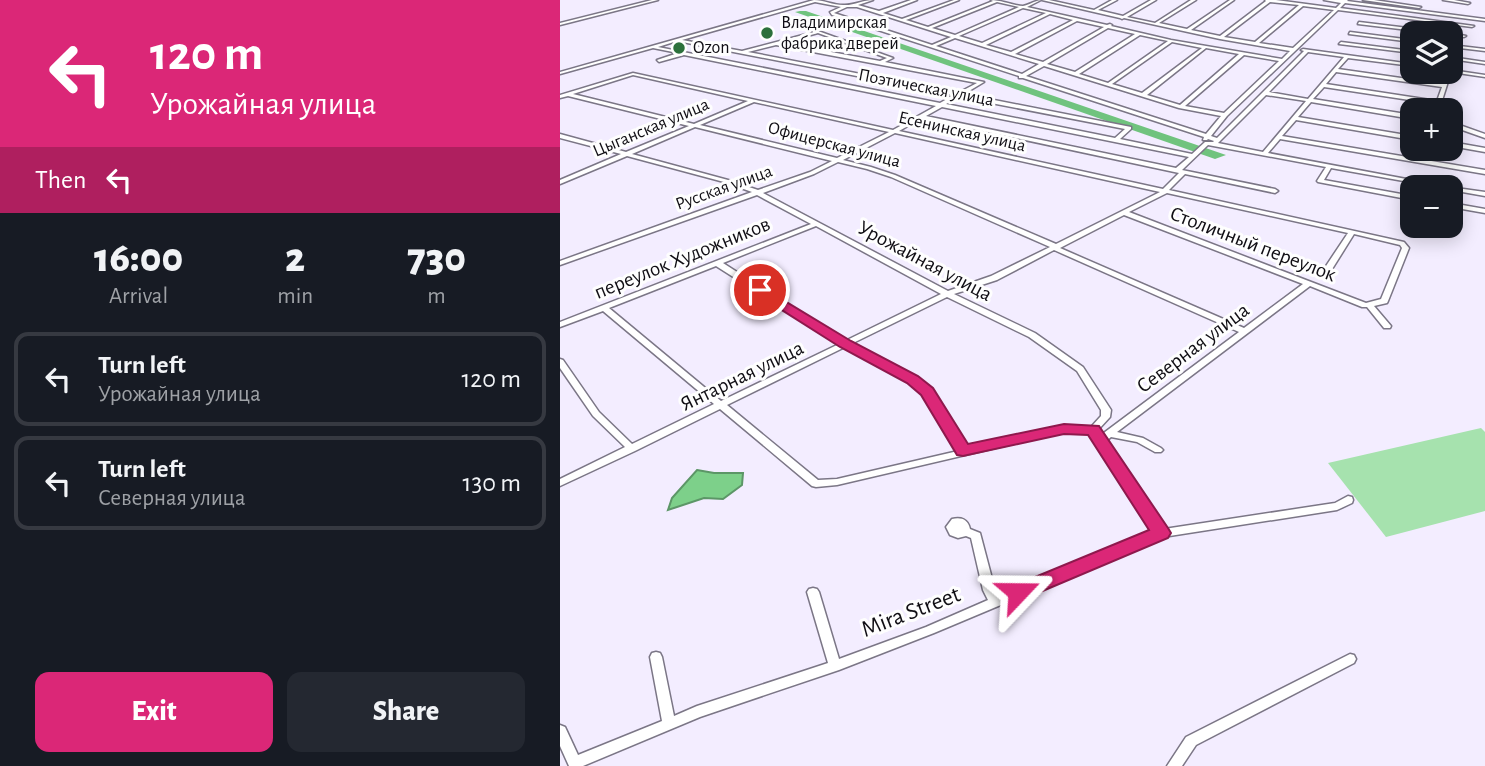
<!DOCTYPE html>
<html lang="en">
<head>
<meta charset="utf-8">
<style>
	:root { --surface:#171b24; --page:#242831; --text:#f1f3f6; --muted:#9ea1a6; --line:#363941; --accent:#db2777 }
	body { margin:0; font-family:"Alegreya Sans",sans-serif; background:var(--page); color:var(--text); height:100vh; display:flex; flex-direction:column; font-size:26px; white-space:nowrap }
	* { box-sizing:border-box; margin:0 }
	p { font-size:23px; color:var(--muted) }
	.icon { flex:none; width:38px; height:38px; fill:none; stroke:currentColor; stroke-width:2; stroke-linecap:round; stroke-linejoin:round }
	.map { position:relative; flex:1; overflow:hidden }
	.details { display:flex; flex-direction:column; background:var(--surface); width:560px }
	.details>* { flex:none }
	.banner { background:#db2777; color:#fff; overflow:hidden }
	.fabs { position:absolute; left:840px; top:21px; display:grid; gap:14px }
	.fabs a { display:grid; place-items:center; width:63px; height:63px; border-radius:14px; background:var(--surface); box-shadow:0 4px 18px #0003; font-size:35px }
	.pin { position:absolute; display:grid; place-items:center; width:60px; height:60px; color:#fff; margin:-30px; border:4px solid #fff; border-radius:50%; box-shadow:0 2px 7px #0007 }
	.me { position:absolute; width:77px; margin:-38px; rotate:67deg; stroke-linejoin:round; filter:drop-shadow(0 0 5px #0008) }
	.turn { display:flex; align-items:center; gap:24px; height:147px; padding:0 35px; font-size:32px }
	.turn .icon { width:91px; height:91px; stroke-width:2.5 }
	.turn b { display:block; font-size:49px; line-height:60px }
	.then { display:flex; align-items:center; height:66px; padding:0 35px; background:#0003; gap:14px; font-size:26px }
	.eta { display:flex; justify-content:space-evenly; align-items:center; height:119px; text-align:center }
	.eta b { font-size:42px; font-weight:800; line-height:49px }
	.button { display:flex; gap:14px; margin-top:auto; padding:14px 35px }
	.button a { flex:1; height:80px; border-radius:14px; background:var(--accent); color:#fff; font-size:28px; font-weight:800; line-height:80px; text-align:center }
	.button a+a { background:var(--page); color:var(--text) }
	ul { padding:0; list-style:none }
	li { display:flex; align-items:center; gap:21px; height:94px; margin:0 14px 10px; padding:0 21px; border:4px solid var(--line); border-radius:14px }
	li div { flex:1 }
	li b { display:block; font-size:26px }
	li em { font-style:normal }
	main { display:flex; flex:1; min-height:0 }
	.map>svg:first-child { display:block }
	.green { fill:#a6e2ae }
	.forest { fill:#70c37e }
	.water { fill:#7dd08a; stroke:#5c9667; stroke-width:2 }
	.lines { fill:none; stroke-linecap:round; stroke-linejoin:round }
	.minor-casing { stroke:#7b7686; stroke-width:3 }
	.minor { fill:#fff; fill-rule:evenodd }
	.route { fill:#db2777; stroke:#8e194d; stroke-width:2 }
	.poi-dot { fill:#2c703b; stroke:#fefefe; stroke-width:2.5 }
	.labels { text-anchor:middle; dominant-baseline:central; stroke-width:6; stroke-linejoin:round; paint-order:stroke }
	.far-poi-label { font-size:18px; fill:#100e14; stroke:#fefefe; text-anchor:start }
	.far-street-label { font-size:18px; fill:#100e14; stroke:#fefefe }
	.street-label { font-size:21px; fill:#100e14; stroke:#fefefe }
	.near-street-label { font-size:24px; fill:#100e14; stroke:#fefefe }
</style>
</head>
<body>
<main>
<section class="details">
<div class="banner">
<div class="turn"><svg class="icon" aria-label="left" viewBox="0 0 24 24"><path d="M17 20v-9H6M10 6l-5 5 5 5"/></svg><div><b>120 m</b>Урожайная улица</div></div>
<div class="then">Then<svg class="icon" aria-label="left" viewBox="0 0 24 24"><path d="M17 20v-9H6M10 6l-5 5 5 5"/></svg></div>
</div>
<div class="eta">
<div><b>16:00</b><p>Arrival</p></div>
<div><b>2</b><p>min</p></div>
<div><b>730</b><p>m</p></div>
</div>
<ul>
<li><svg class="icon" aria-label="left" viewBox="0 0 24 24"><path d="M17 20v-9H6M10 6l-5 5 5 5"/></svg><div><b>Turn left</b><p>Урожайная улица</p></div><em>120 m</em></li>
<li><svg class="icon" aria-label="left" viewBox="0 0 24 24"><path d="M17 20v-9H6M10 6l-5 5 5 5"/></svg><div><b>Turn left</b><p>Северная улица</p></div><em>130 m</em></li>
</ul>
<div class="button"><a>Exit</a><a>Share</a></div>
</section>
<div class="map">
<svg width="925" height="766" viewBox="0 0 925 766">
	<rect width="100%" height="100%" fill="#f3edff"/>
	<path class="green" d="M921 428 925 432V511L826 537 768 463Z"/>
	<path class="forest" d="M240 11H246L666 155 655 159 235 12Z"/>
	<path class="water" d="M137 470 154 473H183L182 485 163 499 144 498 108 510 112 498Z"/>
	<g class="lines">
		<g class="minor-casing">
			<path id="minor" d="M92 0H98L0 25V23Z
				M254 0C263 0 273 5 283 5 293 6 303 0 313 0L298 5 319 11 351 0H357L323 13 342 19 394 0H399L346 20 368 27 433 1 431 0C441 0 455 6 463 6 469 5 474 1 481 0L467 7 547 25 550 24 552 25 551 26 611 40 722 59 730 51 660 39 564 18 562 19 560 18 482 0H489L534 10 552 0H557L538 10 563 16 591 0H596L567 17 595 23 631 0H636L599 23 627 29 670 0H674L631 30 660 36 706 1 705 0H716L776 8 781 3 764 0H788L787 1 925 19V21L785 3 780 8 914 26 912 27 778 10 667 116 651 136 657 138 744 51 741 50 743 49 852 64V66L788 58 778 69 883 84 887 72H891V70L925 75V77L891 72 879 110H874L876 104 764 87 753 99 852 115V119L751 102 738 117 852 136V140L736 120 722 136 925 170V174L720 139 708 153 889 187 925 192V196L891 190V187H877L771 168 764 180 852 196V200L758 182 757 181 766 167 648 145 622 170 715 189 718 191 715 193 625 174 609 190 844 242 849 248 828 301 827 303 814 306 831 326 830 328H824L807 307H802L750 286 557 432 583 438 601 448 603 450 601 452H595L577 442 551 437 545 442 604 529 775 503 788 496 792 497 793 500 792 503 777 510 603 537 374 633 279 670 140 717 23 766H9L0 746V725L5 727 18 755 102 721 90 657 92 653 96 652 100 653 102 657 114 716 137 706 268 663 247 592 249 589 253 588 257 589 259 592 279 659 366 627 428 600 423 590 411 538 406 536 398 538 390 535 386 527 392 519C401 517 408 519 410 529L420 533 435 590 438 597 594 531 530 433 504 432 277 485 256 487 252 486 160 409 75 451 0 486V479L65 447 33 416 0 368V359L3 360 39 412 72 444 154 404 43 311 0 327V322L251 224 197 195 0 265V261L192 192 164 182 67 156 0 184V180L61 154 0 138V134L66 152 129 126 8 96 0 98V95L73 73 333 130 376 106 124 55 99 62 97 60 118 53 93 48 0 74V72ZM255 2 281 7 270 12 272 15 459 76V78H463L644 137 643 140H647L648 139 654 141 653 142H645L632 154 560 139 571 129V127L404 94 424 82 325 62 333 58 258 31 182 51 122 40ZM437 2 459 7 395 35 372 28ZM710 2 739 5 695 42 664 37ZM743 6 774 10 733 48 699 43ZM287 7H297L391 37 372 45 274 13ZM463 8 486 13 422 43 399 36ZM490 14 513 20 451 52 426 45ZM517 21 544 27 483 62 455 54ZM548 28 575 34 515 72 487 64ZM258 33 327 58 320 61 222 43ZM580 35 608 41 548 83 519 74ZM395 38 479 64 462 74 376 46ZM117 41 394 95 380 103 98 47ZM612 42 642 48 582 93 552 84ZM216 45 417 83 398 93 188 52ZM646 48 679 54 620 105 587 95ZM748 52 784 57 748 99 709 92ZM684 55 719 61 664 113 625 106ZM484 66 619 108 661 116 646 134 466 76ZM776 72 882 87 877 101 766 84ZM73 75 188 101 134 124 13 94ZM706 95 746 101 703 152 658 143ZM400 97 565 129 555 138 386 104ZM194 102 329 132 277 158 140 125ZM382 107 629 157 616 168 366 116ZM362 118 619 173 603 189 339 131ZM135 127 272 161 250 172 198 190 168 180 72 154ZM335 133 600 192 496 244 335 175 311 167 283 160ZM278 162 307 169 331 177 490 247 431 276 388 291 203 193 254 174ZM607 193 788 233 762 272 766 274H769L794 234 840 245 842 248 821 299 806 303 569 212ZM564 215 743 284 684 328 500 248ZM256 226 381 294 285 341 163 263ZM494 250 679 332 541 435 538 430 550 417 551 410 523 367 475 333 394 294 437 280ZM156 266 279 344 161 401 49 308ZM387 297 469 337 517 371 541 410V416L531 427 504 426 406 449 371 390 355 377 291 344ZM285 347 349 381 364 394 398 451 277 479 258 480 167 405Z
				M803 0H814L861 7 859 8Z
				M883 0H894L910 3 908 4Z
				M799 22 881 32 883 33H873L798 24Z
				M790 32 852 40V42L789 34Z
				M889 33H891L906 36 904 37 891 35Z
				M781 42 852 51V53L779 44Z
				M891 45 925 49V51L891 47Z
				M891 57 925 62V64L891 59Z
				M891 122 925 134V138L891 126Z
				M891 142 925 148V152L891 146Z
				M891 203 925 209V213L891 207Z
				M790 654 794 655 796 659 794 663 636 745 622 766H607L626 737Z"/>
		</g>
		<use href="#minor" class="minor"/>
	</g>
	<path class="route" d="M200 286 291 341 358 376 373 388 408 444 504 424 539 426 608 528 611 533 608 538 466 598 458 600 451 598 448 592 451 587 589 530 528 435 504 434 403 456 397 455 361 395 347 383 280 347 195 293 193 290Z"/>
	<g class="poi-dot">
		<circle cx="207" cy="33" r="7"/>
		<circle cx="119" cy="48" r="7"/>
	</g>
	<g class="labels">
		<g class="far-poi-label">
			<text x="221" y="23">Владимирская<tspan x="221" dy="21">фабрика дверей</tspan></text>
			<text x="133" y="48">Ozon</text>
		</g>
		<g class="far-street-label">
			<text transform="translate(366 88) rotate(11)">Поэтическая улица</text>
			<text transform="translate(91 128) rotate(-23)">Цыганская улица</text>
			<text transform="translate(402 132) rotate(13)">Есенинская улица</text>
			<text transform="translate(274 145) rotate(15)">Офицерская улица</text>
			<text transform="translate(164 188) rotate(-20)">Русская улица</text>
		</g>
		<g class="street-label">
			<text transform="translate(693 244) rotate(21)">Столичный переулок</text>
			<text transform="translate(122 258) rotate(-22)">переулок Художников</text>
			<text transform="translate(365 261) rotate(28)">Урожайная улица</text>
			<text transform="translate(633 348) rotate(-37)">Северная улица</text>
			<text transform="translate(182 376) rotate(-26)">Янтарная улица</text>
		</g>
		<g class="near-street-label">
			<text transform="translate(351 612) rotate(-21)">Mira Street</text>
		</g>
	</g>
</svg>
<div class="fabs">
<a><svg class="icon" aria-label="layers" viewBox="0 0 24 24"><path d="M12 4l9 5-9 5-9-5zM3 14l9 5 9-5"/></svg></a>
<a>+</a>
<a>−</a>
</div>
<div class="pin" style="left:200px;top:290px;background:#d93025"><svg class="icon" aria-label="arrive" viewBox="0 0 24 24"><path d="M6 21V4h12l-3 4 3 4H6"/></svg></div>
<svg class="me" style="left:458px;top:592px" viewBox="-20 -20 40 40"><path d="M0-17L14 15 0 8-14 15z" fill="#db2777" stroke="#fff" stroke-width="4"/></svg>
</div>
</main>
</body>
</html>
